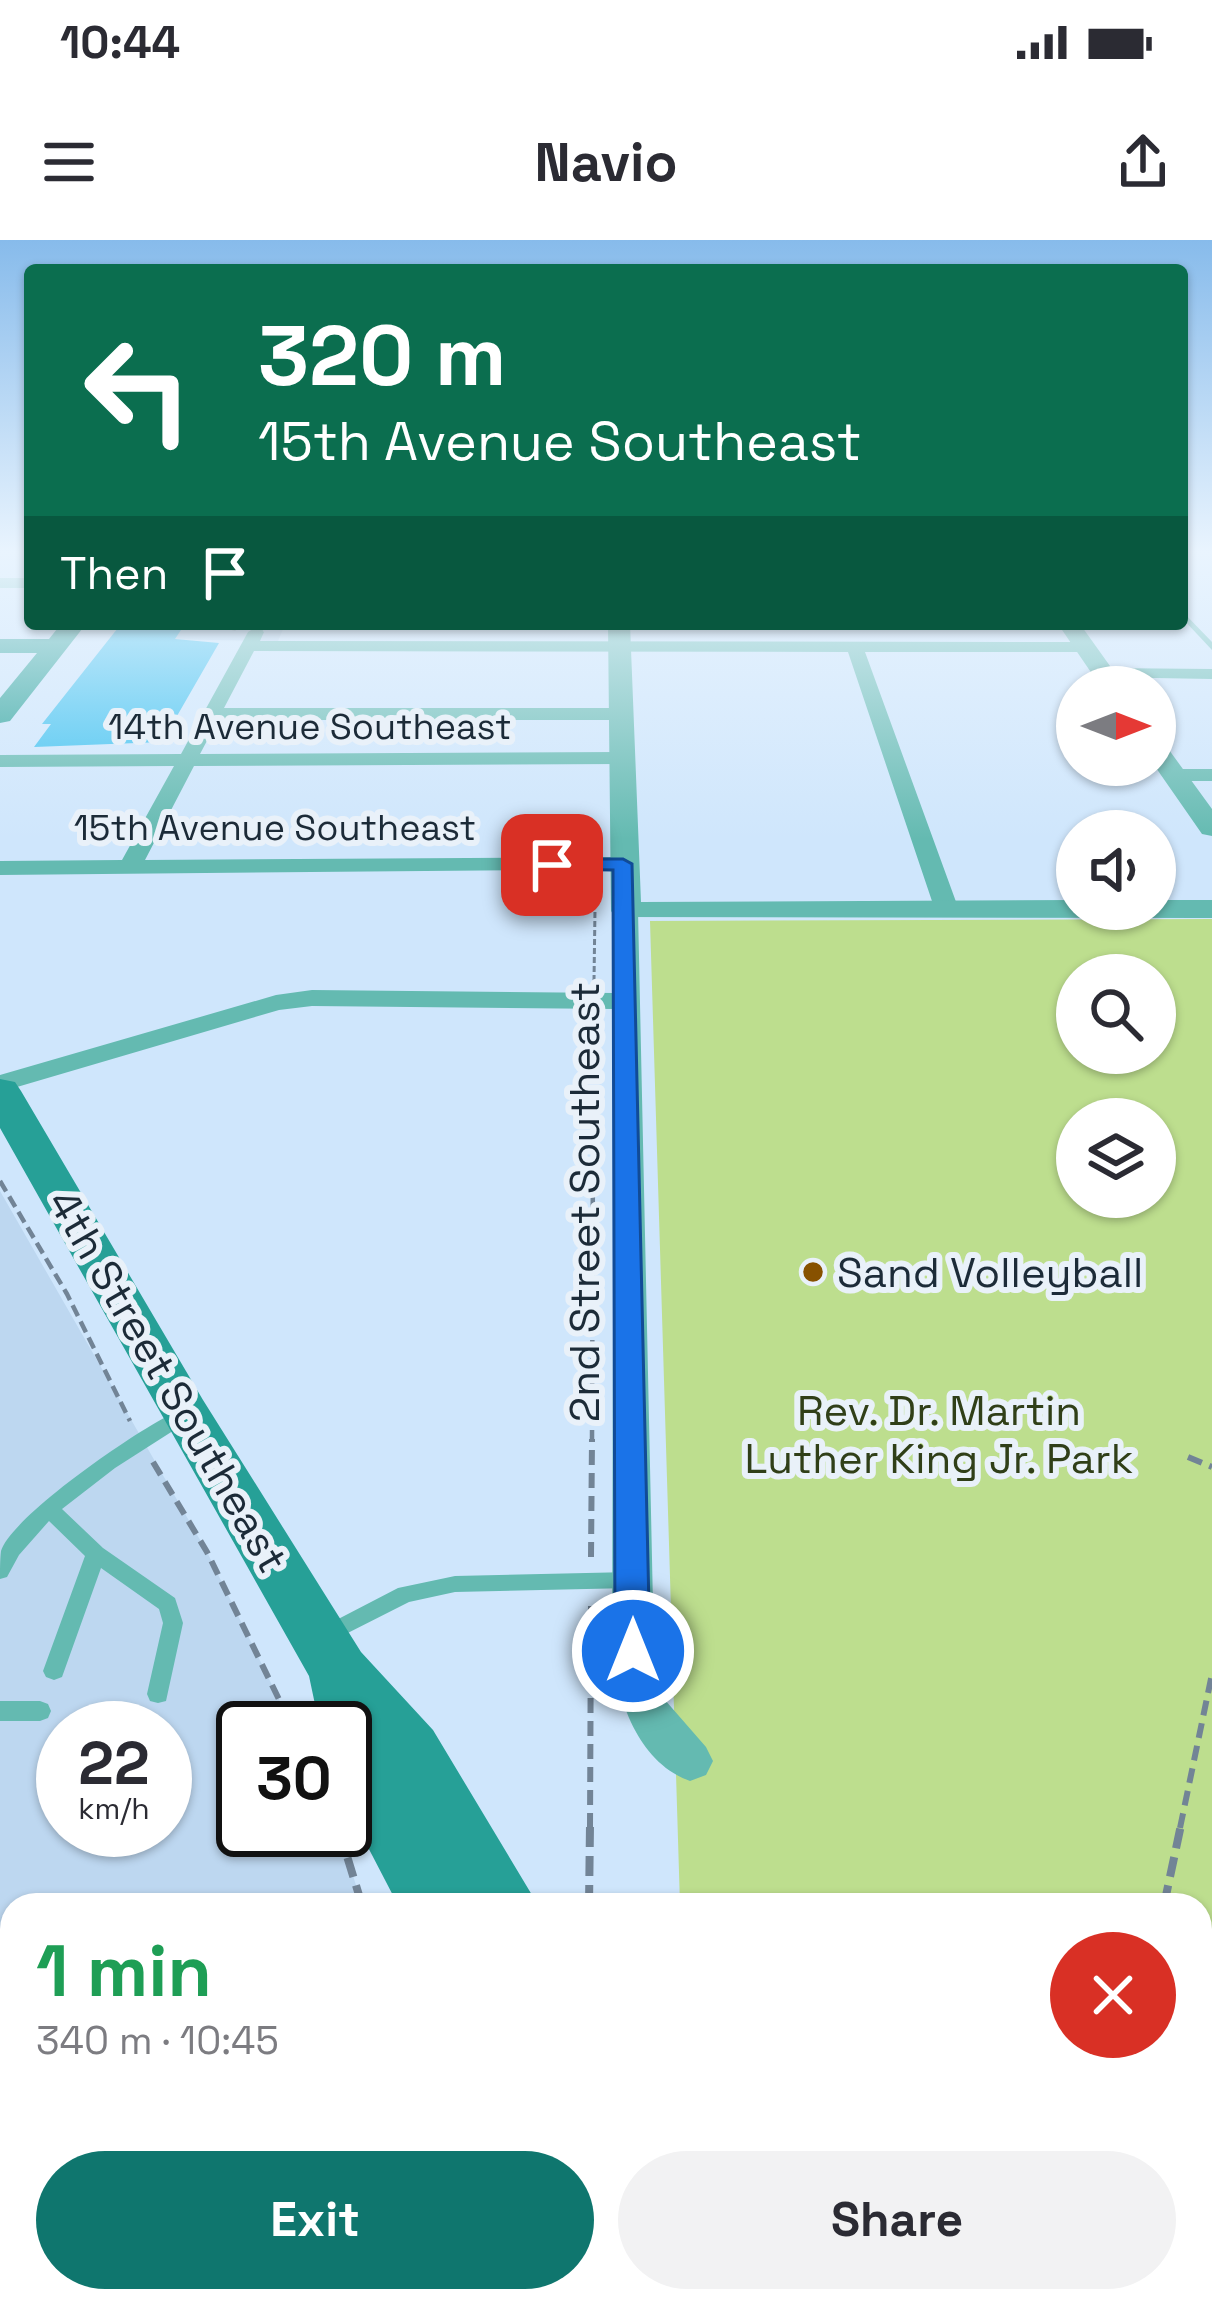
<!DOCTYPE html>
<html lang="en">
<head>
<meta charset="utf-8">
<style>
	:root { --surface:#fff; --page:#f2f2f3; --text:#2b2b33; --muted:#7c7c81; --accent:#0f766e }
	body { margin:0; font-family:"Space Grotesk",sans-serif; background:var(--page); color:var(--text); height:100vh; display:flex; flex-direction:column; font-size:45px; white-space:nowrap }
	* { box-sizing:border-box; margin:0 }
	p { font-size:39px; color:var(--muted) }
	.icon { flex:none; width:66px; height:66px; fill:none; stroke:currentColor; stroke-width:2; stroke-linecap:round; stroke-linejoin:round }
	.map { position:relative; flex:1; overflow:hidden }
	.sheet { position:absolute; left:0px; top:1653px; width:1212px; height:420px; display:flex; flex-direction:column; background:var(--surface); border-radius:36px 36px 0 0; box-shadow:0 3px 9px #0004 }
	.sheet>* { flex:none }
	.hud { position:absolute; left:24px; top:24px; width:1164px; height:366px; border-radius:12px; box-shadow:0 3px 9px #0004; background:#0b6e4f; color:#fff; overflow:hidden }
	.needle { width:78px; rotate:90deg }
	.fabs { position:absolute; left:1056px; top:426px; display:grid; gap:24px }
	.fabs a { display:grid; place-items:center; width:120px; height:120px; border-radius:50%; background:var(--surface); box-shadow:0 3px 9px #0004; font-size:60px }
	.speed { position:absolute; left:36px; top:1461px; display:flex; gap:24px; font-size:60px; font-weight:700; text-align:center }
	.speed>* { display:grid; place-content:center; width:156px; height:156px; border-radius:50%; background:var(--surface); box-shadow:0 3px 9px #0004; line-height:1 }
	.speed small { font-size:30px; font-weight:400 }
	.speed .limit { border:6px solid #111; border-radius:18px; background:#fff; color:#111 }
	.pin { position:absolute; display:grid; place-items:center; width:102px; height:102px; color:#fff; margin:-51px; border-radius:24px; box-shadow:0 6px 18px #0006 }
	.me { position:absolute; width:132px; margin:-66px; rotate:0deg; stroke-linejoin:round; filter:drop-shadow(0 0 9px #0008) }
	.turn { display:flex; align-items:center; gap:42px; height:252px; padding:0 36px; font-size:54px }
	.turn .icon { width:156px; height:156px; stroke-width:2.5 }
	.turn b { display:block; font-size:84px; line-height:102px }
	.then { display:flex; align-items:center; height:114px; padding:0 36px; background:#0003; gap:24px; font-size:45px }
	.round { display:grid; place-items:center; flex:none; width:126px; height:126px; border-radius:63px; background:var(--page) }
	.headline { display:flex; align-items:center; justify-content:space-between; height:204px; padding:0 36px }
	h1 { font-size:72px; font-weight:700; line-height:90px; color:#1e9e55 }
	.action { display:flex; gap:24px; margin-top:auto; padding:24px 36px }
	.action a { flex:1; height:138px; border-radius:72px; background:var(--accent); color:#fff; font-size:48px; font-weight:700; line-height:138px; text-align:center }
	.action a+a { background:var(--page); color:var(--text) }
	.status { display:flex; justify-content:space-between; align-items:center; height:84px; padding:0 60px; background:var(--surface); direction:ltr }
	.status svg { height:33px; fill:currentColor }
	header { display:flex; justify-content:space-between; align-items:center; height:156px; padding:0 36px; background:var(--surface); font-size:54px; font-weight:700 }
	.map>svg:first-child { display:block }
	.built { fill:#bdd7f0; fill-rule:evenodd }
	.green { fill:#bdde8e; fill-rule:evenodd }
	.building { fill:#3ac0ef }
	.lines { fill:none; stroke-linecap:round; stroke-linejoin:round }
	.path-far3 { stroke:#728496; stroke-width:3; stroke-dasharray:6 3; stroke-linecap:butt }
	.path-far2 { stroke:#728496; stroke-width:4.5; stroke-dasharray:12 6; stroke-linecap:butt }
	.path-far1 { stroke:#728496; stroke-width:6; stroke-dasharray:15 8; stroke-linecap:butt }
	.path { stroke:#728496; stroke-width:8; stroke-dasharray:20 9; stroke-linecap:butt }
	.service { fill:#64bab1; fill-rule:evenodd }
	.minor { fill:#64bab1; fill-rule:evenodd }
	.tertiary { fill:#64bab1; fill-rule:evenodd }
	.secondary { fill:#26a097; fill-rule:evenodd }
	.route { fill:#1a73e8; stroke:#114b97; stroke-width:3 }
	.poi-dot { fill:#875100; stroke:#e9f1f9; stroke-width:4.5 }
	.labels { text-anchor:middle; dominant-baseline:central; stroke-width:12; stroke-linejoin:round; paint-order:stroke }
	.far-street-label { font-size:36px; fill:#1c2b38; stroke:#e9f1f9 }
	.street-label { font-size:42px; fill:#1c2b38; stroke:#e9f1f9 }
	.poi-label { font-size:42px; fill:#1c2b38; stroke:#e9f1f9; text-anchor:start }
	.park-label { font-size:42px; fill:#303f18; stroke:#e9f1f9 }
</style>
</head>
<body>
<div class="status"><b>10:44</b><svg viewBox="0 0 49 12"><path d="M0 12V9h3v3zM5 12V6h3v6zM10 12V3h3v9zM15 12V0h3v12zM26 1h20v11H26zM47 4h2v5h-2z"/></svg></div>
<header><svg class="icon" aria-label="menu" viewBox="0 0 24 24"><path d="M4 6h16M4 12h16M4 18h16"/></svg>Navio<svg class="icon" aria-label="share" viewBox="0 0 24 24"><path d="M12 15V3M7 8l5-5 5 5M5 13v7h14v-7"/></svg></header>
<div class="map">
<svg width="1212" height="2073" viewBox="0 0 1212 2073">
	<rect width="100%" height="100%" fill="#cfe6fc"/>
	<path class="built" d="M168 384H350L284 387 278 401 158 399Z
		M0 951 207 1312 293 1488H243V1590H339L362 1665H12V1845H0ZM63 1488H165V1590H63Z
		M0 1962H12V2061H451L452 2073H0Z"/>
	<path class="green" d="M1212 679V1835H1200V1665H680L650 681ZM1077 735H1155V813H1077ZM1077 879H1155V957H1077Z"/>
	<path class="building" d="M121 384H185L175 399 219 403 162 502 34 507 51 484H42Z"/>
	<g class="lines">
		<path class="path-far3" d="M194 384 236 389
			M594 741 595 669
			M593 897 594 783"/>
		<path class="path-far2" d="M0 941 67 1054 130 1181
			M592 1202 593 894"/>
		<path class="path-far1" d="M1188 1217 1212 1227
			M153 1222 207 1312 293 1488
			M591 1317 592 1199
			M590 1588 591 1365
			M1180 1588 1212 1434"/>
		<path class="path" d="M339 1590 362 1665
			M589 1665 590 1585
			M1164 1665 1181 1585
			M486 2061 487 2073
			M764 2061 767 2073"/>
		<path class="service" d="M1182 371 1212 402V410L1182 378Z
			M261 384H270L259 394H253V390Z
			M184 1168 190 1170 193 1175 190 1180 115 1228 62 1269 103 1308 175 1358 183 1383 166 1461 158 1463 150 1461 147 1454 163 1383 159 1369 101 1328 62 1437 54 1440 46 1437 43 1431 85 1316 49 1281 19 1315 7 1337 0 1339C0 1331 0 1319 1 1311 12 1275 148 1182 184 1168Z
			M631 1332 638 1334 641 1340 638 1346 631 1348 455 1352 409 1362 326 1404 319 1401 315 1395 319 1389 398 1348 455 1336Z
			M0 1461H40L48 1464 51 1471 48 1478 40 1481H0Z"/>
		<path class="minor" d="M0 338H30V348H0Z
			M256 387 264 392 260 401 1086 402 1095 407 1086 412H865L959 670 947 677 935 670 848 412 254 411 224 468H618L627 474 618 480H218L200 514 621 512 631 518 621 524 194 526 145 620 623 617 634 624 631 629 0 635V621L122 620 174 526 0 527V515L181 514 248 392Z
			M1104 428 1212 429V439L1098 437 1095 433Z
			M1212 529V541H1174L1164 535 1174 529Z
			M626 664 638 671 654 1411 665 1460 706 1507 713 1521 706 1535 690 1541C638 1522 618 1461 612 1411L614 769 312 766 279 770 0 852V835L276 755 312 750 614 753V671Z"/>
		<path class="tertiary" d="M608 384H630L641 662 1077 660V669H1155V660H1212V678L615 677 611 671Z
			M1058 384H1080L1125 447H1101Z
			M1155 500 1164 503 1212 569V596L1202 594 1154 525Z
			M0 1880H12V1950H0Z
			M1212 1901V1976L1200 1981V1906Z"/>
		<path class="secondary" d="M61 384H86L10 481 0 483V458L37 413H0V399H49Z
			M0 839 15 842 21 851 203 1160 361 1412 433 1490 538 1665H398L345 1563V1488H320L309 1436 0 888Z
			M523 2061H609L611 2073H525Z
			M623 2061H709L712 2073H626Z"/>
	</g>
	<linearGradient id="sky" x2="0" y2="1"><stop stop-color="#87bbeb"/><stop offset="0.52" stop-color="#e9f4fe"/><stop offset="1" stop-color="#e9f4fe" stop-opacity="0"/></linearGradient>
	<rect width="1212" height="599" fill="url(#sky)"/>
	<path class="route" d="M552 619H623L632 624 650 1411 645 1422 633 1426 620 1422 615 1411 613 630 546 629V621Z"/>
	<circle class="poi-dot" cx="813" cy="1032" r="12"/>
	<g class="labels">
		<g class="far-street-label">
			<text x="310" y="487">14th Avenue Southeast</text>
			<text x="275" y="588">15th Avenue Southeast</text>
		</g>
		<g class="street-label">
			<text transform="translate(584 962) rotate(-90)">2nd Street Southeast</text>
			<text transform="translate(168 1141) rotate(60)">4th Street Southeast</text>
		</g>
		<g class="poi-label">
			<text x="837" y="1032">Sand Volleyball</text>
		</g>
		<g class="park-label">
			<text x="939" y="1170">Rev. Dr. Martin<tspan x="939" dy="48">Luther King Jr. Park</tspan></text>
		</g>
	</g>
</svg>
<div class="fabs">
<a><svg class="needle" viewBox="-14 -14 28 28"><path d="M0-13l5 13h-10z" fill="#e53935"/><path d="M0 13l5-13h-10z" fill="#7c7c81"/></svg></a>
<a><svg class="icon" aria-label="sound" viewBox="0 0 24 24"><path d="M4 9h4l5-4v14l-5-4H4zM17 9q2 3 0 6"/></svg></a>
<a><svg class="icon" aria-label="search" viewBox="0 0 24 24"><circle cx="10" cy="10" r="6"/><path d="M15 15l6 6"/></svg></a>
<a><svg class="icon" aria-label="layers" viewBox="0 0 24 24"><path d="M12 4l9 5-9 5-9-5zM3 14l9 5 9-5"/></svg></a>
</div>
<div class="speed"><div>22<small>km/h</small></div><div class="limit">30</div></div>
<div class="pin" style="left:552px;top:625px;background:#d93025"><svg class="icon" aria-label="arrive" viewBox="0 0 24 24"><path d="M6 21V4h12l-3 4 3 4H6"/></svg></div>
<svg class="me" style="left:633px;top:1411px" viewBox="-20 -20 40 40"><circle r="17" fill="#1a73e8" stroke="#fff" stroke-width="3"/><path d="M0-11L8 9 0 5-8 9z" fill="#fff"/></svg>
<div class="hud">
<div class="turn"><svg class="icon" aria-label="left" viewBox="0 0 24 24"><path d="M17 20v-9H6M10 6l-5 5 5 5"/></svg><div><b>320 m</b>15th Avenue Southeast</div></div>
<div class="then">Then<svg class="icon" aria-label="arrive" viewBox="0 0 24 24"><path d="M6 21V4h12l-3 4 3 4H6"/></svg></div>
</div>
<section class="sheet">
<div class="headline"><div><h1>1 min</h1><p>340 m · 10:45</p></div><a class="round" style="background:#d93025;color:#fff"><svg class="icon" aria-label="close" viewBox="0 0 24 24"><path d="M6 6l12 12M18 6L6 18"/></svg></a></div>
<div class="action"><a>Exit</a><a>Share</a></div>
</section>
</div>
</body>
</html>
